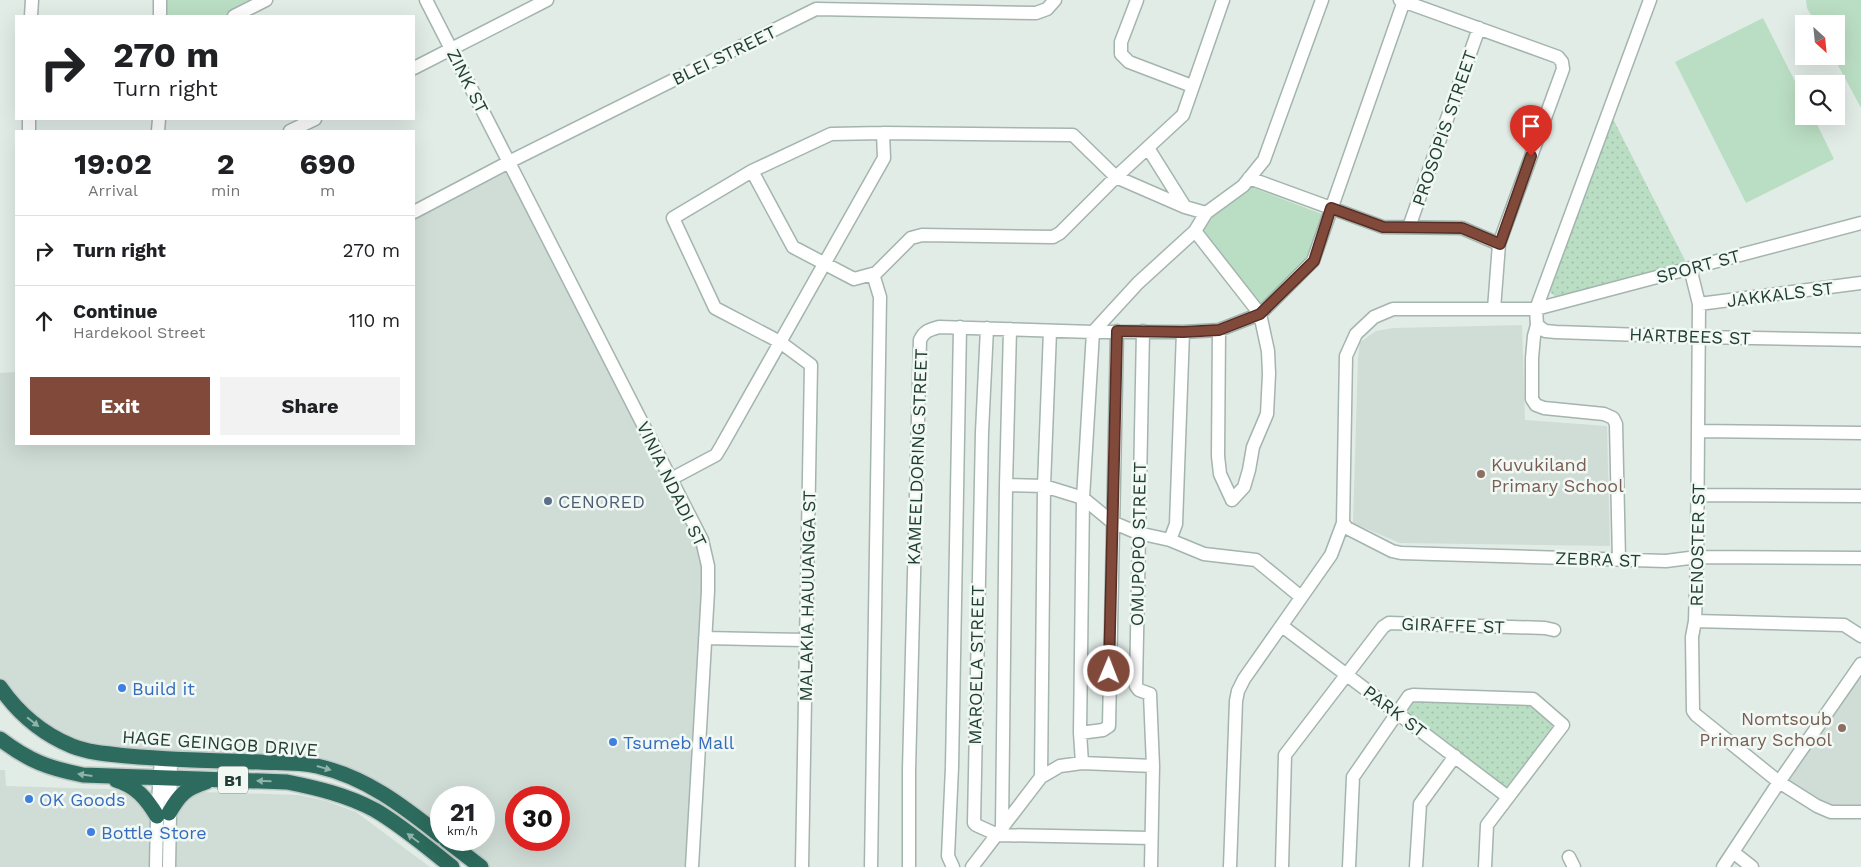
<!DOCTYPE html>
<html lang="en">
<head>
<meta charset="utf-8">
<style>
	:root { --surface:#fff; --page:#f2f2f2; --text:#202124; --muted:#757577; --line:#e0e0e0; --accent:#80493a }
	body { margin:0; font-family:"Work Sans",sans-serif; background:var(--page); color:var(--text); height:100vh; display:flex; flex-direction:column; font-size:19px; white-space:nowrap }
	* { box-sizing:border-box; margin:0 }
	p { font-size:16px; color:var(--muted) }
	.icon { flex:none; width:28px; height:28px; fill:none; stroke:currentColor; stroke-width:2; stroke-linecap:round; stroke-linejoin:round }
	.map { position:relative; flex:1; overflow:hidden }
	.details { position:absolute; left:15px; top:130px; width:400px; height:315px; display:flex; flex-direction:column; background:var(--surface); border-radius:0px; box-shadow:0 5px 20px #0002 }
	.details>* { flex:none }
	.guide { position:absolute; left:15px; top:15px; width:400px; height:105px; border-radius:0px; box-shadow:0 5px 20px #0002; background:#fff; color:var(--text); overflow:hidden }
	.needle { width:32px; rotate:153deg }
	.fabs { position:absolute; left:1795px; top:15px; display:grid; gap:10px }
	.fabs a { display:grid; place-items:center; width:50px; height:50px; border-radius:0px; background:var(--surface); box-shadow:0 5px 20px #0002; font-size:25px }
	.speed { position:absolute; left:430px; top:786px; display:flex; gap:10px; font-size:25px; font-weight:700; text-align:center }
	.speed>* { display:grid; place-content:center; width:65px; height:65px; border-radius:50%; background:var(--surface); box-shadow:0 5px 20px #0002; line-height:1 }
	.speed small { font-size:12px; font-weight:400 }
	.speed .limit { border:8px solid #d22; background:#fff; color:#111 }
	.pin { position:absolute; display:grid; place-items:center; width:42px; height:42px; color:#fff; margin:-51px -21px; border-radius:50% 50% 50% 0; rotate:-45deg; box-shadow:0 0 5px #0007 }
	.pin .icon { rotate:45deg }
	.me { position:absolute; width:55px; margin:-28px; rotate:1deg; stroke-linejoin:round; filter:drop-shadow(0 0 4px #0008) }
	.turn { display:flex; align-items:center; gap:18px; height:105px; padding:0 15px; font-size:22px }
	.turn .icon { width:65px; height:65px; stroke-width:2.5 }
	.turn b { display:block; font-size:35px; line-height:42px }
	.eta { display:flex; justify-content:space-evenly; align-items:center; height:85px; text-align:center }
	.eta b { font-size:30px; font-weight:700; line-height:35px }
	.button { display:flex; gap:10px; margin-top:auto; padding:10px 15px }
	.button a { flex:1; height:58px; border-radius:0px; background:var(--accent); color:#fff; font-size:20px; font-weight:700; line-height:58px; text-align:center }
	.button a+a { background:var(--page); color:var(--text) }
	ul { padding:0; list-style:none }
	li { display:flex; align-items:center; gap:15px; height:70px; padding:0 15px; border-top:1px solid var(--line) }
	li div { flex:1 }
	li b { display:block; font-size:19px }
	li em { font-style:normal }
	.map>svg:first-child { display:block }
	.built { fill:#d0dcd6; fill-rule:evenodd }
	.green { fill:#badec3 }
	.park { fill:url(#park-dots) }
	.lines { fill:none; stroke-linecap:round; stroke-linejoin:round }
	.minor-casing { stroke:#a4b4ae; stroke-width:15 }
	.highway-casing { stroke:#c1c9c7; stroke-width:18 }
	.minor { stroke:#fff; stroke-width:12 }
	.highway { stroke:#2c6b5d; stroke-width:15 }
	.oneway { fill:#8fb2a9 }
	.route-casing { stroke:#532f26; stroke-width:12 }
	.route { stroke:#80493a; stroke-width:9 }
	.education-dot { fill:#8d6e63; stroke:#f2f9f5; stroke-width:2 }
	.service-dot { fill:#5c6f8a; stroke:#f2f9f5; stroke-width:2 }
	.shop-dot { fill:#3f7fe0; stroke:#f2f9f5; stroke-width:2 }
	.labels { text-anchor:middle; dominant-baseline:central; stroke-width:5; stroke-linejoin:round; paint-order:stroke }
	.shield { fill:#f2f9f5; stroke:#60766f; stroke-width:1 }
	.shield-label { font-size:16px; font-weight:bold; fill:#213e36 }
	.street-label { font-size:18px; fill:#213e36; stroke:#f2f9f5 }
	.education-label { font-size:18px; fill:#785e54; stroke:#f2f9f5; text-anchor:start }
	.service-label { font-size:18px; fill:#4e5e75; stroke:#f2f9f5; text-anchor:start }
	.shop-label { font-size:18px; fill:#366cbe; stroke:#f2f9f5; text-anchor:start }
</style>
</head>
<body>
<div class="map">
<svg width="1861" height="867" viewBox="0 0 1861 867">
	<defs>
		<pattern id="park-dots" width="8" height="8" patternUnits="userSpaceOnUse" patternTransform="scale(1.25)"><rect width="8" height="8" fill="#badec3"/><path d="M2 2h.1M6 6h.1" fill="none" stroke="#a0c0a8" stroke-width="1.8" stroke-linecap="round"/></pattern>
	</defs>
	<rect width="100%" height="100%" fill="#e2ece7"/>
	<path class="built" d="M509 162 702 540 708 566 692 867H481L446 840H484V798H441V836L345 774 74 747 0 687V373L16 372V444H414V212ZM516 798H559V840H516Z
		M1522 325 1525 420 1607 426 1610 546 1400 543 1353 523 1358 358 1360 342 1376 331 1393 328Z
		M1861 677V805L1831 806 1787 779Z
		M0 770H5L6 786 299 795 326 801 356 812 430 867H0Z"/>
	<path class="green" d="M160 0H266L234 16H160Z
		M1806 0H1861V108L1833 56H1836V24H1816L1807 8Z
		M1763 18 1804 99V116H1813L1834 159 1746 203 1675 62Z
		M1251 187 1322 214 1308 258 1255 308 1198 235 1207 216Z"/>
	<path class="park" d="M1611 115 1687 264 1556 297 1551 293 1549 286Z
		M1409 696 1533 699 1562 723 1508 797 1397 712Z"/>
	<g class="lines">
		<g class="minor-casing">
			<path id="minor" d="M160 0V16
				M426 0 702 540 708 566V591L692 867
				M1137 0 1121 42V54L1129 62 1192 86
				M1400 0 1558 57 1562 62 1563 69 1499 244 1494 309
				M1650 0 1536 309 1537 325 1545 331 1556 332 1699 337 1861 340
				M31 16 32 0
				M234 16 266 0
				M414 68 547 0
				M29 131V119
				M158 131 159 119
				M290 131 315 119
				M1148 148 1185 207
				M752 171 793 247 854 279 876 273 911 238 922 235 1053 237 1060 233 1116 177 1183 115 1223 0
				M1249 178 1383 227 1462 228 1499 244
				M414 212 509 162 816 9 1036 13 1047 9 1055 0
				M1409 227 1479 28
				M1195 231 1260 314 1268 351 1269 374 1267 414 1253 447 1249 470 1244 487 1232 500 1220 474 1218 456 1219 330
				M1690 268 1699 304 1697 557 1695 621 1692 637 1693 711 1696 715 1779 782 1817 806 1831 812H1861
				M1699 304 1861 283
				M1537 325 1534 336 1532 358V399L1536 405 1544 408 1604 414 1613 418 1616 424 1619 560
				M987 328 982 432 974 823 976 825 998 835 1151 838
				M1143 331 1136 686 1139 690 1150 694 1153 766 1151 867
				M1698 431 1861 433
				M671 479 716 455 722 445 884 158 883 133
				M1006 485 1044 486 1083 498 1112 522 1138 533 1170 540 1204 554 1256 560 1301 597
				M1698 495 1861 496
				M1343 523 1347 528 1392 551 1401 553 1666 561 1697 557 1861 558
				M1170 540 1176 524 1183 332
				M1695 621 1844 625 1861 636
				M1282 626 1508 797
				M705 638 806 640
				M1080 733 1103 730 1109 726 1117 331
				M1082 763 1080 733 1083 498 1093 332H1183L1219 330 1260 314 1313 261 1404 1
				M1041 777 1044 486 1050 331
				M1002 826 1006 485 1010 329
				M1733 852 1752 867
				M1569 857 1574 867
				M156 867 157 816 161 759
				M169 867 171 759
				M802 867 811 365 780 342 715 308 673 218 752 171 831 134 883 133 1073 135 1116 177 1185 207 1206 213
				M871 867 880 297 873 274
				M909 867V770L920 340C924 331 929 330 939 327L1093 332 1138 283 1195 231 1206 213 1243 186 1264 160 1322 0
				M953 867 948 856 952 767 960 327
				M972 867 1041 777 1060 766 1082 763 1153 766
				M1230 867 1236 701 1238 691 1244 679 1331 555 1343 523 1346 356 1356 334 1374 317 1393 309H1536L1861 223
				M1282 867 1285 755 1383 627 1389 623 1545 628 1554 630
				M1349 867 1353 777 1409 696 1413 695 1533 699 1563 725 1487 825 1485 867
				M1416 867 1420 804 1455 756
				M1723 867 1779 782 1861 664"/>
		</g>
		<g class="highway-casing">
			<path id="highway" d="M0 687C18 713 43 734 72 746 90 753 109 754 128 756 172 760 216 761 260 762 279 763 299 762 317 766 366 777 403 806 441 836
				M0 739C29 761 48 768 83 775L287 782C317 788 347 795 375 810 401 825 428 848 452 867
				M116 780C136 786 146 798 157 816
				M169 813C180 794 185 789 206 782
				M446 840 481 867"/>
		</g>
		<use href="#minor" class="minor"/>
		<use href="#highway" class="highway"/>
	</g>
	<defs><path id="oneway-solid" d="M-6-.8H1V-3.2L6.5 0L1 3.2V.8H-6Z" transform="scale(1.25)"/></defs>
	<g class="oneway">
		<use href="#oneway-solid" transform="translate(33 722) rotate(38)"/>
		<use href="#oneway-solid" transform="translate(324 768) rotate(16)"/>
		<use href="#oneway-solid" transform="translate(85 775) rotate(-172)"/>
		<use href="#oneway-solid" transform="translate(264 781) rotate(-178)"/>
		<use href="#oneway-solid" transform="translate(413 838) rotate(-143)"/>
	</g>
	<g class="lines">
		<g class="route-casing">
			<path id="route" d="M1109 671 1117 331 1183 332 1219 330 1260 314 1314 261 1331 208 1383 227 1462 228 1500 244 1531 156"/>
		</g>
		<use href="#route" class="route"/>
	</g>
	<g class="education-dot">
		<circle cx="1481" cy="474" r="5"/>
		<circle cx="1842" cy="728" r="5"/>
	</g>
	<circle class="service-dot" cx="548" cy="501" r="5"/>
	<g class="shop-dot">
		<circle cx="122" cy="688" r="5"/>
		<circle cx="613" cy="742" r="5"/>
		<circle cx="29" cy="799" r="5"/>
		<circle cx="91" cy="832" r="5"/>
	</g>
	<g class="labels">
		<rect class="shield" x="218" y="766.5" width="30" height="27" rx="4"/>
		<g class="shield-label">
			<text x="233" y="780">B1</text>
		</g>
		<g class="street-label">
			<text transform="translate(724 55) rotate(-26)">BLEI STREET</text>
			<text transform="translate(468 81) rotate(63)">ZINK ST</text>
			<text transform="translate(1444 128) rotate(-71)">PROSOPIS STREET</text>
			<text transform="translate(1698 266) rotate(-15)">SPORT ST</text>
			<text transform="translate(1780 294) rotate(-7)">JAKKALS ST</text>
			<text transform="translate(1690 336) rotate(2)">HARTBEES ST</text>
			<text transform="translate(917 457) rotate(-88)">KAMEELDORING STREET</text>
			<text transform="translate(672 484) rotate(64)">VINIA NDADI ST</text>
			<text transform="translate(1138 544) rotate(-89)">OMUPOPO STREET</text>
			<text transform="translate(1697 545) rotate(-89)">RENOSTER ST</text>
			<text transform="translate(1598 559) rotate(2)">ZEBRA ST</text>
			<text transform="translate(807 596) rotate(-89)">MALAKIA HAUUANGA ST</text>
			<text transform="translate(1453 625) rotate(2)">GIRAFFE ST</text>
			<text transform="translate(976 665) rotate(-89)">MAROELA STREET</text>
			<text transform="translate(1395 711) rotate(37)">PARK ST</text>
			<text transform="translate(220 743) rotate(4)">HAGE GEINGOB DRIVE</text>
		</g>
		<g class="education-label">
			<text x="1491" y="464">Kuvukiland<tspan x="1491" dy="21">Primary School</tspan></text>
			<text x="1832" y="718" text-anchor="end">Nomtsoub<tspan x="1832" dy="21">Primary School</tspan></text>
		</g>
		<g class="service-label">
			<text x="558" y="501">CENORED</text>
		</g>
		<g class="shop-label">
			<text x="132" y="688">Build it</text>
			<text x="623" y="742">Tsumeb Mall</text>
			<text x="39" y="799">OK Goods</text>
			<text x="101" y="832">Bottle Store</text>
		</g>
	</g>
</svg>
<div class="fabs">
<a><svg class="needle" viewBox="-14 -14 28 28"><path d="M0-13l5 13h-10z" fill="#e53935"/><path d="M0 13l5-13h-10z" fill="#757577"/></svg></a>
<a><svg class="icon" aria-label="search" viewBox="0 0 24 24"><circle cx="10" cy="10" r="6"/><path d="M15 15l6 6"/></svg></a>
</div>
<div class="speed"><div>21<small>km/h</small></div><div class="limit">30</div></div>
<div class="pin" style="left:1531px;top:156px;background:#d93025"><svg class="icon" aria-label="arrive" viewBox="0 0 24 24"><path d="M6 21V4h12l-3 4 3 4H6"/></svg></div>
<svg class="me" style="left:1109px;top:671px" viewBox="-20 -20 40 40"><circle r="17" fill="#80493a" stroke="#fff" stroke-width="3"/><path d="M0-11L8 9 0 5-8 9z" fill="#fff"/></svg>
<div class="guide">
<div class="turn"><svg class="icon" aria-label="right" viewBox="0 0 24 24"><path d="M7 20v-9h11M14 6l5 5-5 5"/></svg><div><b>270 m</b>Turn right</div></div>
</div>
<section class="details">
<div class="eta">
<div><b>19:02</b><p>Arrival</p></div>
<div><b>2</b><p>min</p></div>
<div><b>690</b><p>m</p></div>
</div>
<ul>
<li><svg class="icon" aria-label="right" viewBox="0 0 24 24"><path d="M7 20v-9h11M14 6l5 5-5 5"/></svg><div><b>Turn right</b></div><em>270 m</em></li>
<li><svg class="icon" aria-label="ahead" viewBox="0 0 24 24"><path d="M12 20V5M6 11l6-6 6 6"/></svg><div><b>Continue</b><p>Hardekool Street</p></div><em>110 m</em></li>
</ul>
<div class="button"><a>Exit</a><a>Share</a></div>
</section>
</div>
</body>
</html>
